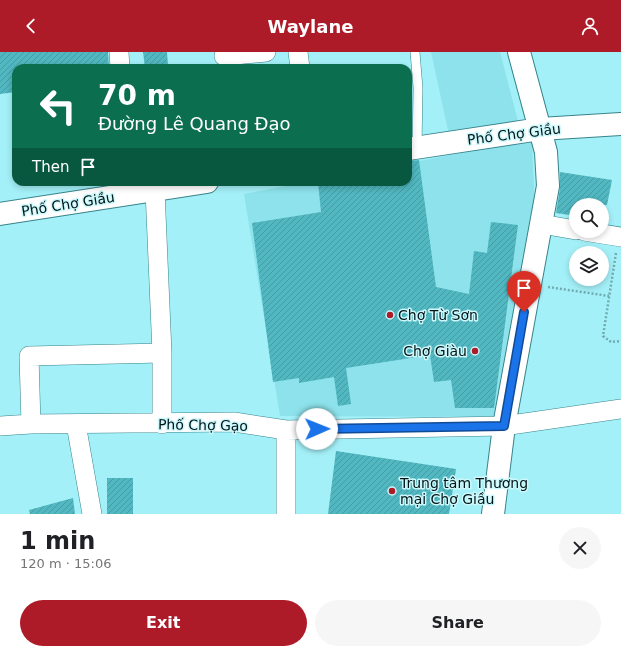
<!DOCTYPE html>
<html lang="en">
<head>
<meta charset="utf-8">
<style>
	:root { --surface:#fff; --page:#f6f6f6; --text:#202124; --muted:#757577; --accent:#ad1a28 }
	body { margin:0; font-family:"DejaVu Sans",sans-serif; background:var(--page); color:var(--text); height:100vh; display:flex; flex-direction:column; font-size:15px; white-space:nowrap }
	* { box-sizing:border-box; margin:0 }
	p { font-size:13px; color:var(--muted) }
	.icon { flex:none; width:22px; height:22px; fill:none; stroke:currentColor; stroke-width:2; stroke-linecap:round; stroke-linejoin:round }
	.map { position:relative; height:462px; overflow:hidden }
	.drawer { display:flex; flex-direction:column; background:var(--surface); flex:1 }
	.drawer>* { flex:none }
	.guide { position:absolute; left:12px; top:12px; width:400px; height:122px; border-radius:12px; box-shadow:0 2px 6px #0003; background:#0b6e4f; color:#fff; overflow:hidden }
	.controls { position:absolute; left:569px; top:146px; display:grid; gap:8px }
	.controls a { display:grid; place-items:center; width:40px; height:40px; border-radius:50%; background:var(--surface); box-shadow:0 2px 6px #0003; font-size:20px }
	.pin { position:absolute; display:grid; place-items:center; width:34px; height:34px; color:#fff; margin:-41px -17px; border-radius:50% 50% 50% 0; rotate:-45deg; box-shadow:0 0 4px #0007 }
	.pin .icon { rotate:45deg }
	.me { position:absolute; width:44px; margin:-22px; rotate:89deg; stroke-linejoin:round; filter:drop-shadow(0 0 3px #0008) }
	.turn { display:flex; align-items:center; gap:14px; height:84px; padding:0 20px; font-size:18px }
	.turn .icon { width:52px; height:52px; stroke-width:2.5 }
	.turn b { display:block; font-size:28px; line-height:34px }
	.then { display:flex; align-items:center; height:38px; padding:0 20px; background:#0003; gap:8px; font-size:15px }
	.round { display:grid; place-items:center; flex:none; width:42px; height:42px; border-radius:21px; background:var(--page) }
	.headline { display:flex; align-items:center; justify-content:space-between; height:68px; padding:0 20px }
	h1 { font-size:24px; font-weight:600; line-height:30px }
	.cta { display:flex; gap:8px; margin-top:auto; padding:8px 20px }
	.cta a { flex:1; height:46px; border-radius:24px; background:var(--accent); color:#fff; font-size:16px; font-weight:600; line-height:46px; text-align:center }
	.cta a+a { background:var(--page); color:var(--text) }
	header { display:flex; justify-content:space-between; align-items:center; height:52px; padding:0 20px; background:var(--accent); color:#fff; font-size:18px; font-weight:600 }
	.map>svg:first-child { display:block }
	.built { fill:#8de2eb }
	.building { fill:url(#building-hatch) }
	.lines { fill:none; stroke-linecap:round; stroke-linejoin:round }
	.lane-casing { stroke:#37848b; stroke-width:10 }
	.street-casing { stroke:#37848b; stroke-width:20 }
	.secondary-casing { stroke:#37848b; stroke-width:24 }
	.path { stroke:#70abb1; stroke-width:2.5; stroke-dasharray:2 2; stroke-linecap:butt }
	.lane { stroke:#fff; stroke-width:9 }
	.street { stroke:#fff; stroke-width:19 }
	.secondary { stroke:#fff; stroke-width:22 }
	.route-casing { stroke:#114b97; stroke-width:10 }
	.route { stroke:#1a73e8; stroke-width:7 }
	.poi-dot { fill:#ad1a28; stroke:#ccf8fc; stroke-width:1.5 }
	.labels { text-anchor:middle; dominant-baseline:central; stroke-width:3; stroke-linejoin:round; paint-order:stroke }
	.street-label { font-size:14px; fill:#001517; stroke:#ccf8fc }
	.poi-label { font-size:14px; fill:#001517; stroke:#ccf8fc; text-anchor:start }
</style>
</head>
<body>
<header><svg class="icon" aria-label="back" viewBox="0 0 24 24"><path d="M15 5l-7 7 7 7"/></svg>Waylane<svg class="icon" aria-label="person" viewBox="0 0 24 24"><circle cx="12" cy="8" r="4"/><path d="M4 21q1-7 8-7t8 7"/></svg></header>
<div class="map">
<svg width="621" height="462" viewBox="0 0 621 462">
	<defs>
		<pattern id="building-hatch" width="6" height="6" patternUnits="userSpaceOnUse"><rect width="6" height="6" fill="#51b7c0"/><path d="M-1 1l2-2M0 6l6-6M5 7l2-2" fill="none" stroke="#459ca4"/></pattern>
	</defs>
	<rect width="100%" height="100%" fill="#a4f0f8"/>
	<path class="built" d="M431 0H500L519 73 449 83Z
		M532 88 535 162 496 365 280 364 244 142 307 130H408V111Z"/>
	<path class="building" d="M0 0H108L109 16H16V40L0 42Z
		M143 0H167L168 13 145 16Z
		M419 108 436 235 469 242 474 199 487 201 491 170 518 173 494 356H455L451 328 434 330 430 303 346 316 351 352 338 354 334 325 299 331V326L273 330 252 171 321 160 318 130H408V109Z
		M560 120 612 128 607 153H576V164L556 161 560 136Z
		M336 399 456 417 449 462H328Z
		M107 426H133V462H107Z
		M73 446 75 462H30L29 458Z"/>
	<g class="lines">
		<g class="lane-casing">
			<path id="lane" d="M415 0 418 36 417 96"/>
		</g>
		<g class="street-casing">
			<path id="street" d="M119 0 120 16
				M298 0 300 16
				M224 4 266 0
				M155 138 162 301
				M541 172 576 178
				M584 179 621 185
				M31 372 29 304 162 301V372
				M76 372 92 462
				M0 374 31 372 234 370 286 378 504 374 621 357
				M286 378V462"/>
		</g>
		<g class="secondary-casing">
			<path id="secondary" d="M408 97 540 77 621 72
				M0 162 207 130
				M493 462 504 374 548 134 546 100 519 0"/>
		</g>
		<path class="path" d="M616 201 603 284 611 290 621 289
			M548 235 609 244"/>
		<use href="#lane" class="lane"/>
		<use href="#street" class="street"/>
		<use href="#secondary" class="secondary"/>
	</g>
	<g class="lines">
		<g class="route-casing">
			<path id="route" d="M317 377 504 374 524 260"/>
		</g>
		<use href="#route" class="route"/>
	</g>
	<g class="poi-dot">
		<circle cx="390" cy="263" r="4"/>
		<circle cx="475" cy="299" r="4"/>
		<circle cx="392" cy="439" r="4"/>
	</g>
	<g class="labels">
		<g class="street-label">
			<text transform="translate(514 82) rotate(-7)">Phố Chợ Giầu</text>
			<text transform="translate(68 152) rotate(-9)">Phố Chợ Giầu</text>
			<text transform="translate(203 373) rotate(1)">Phố Chợ Gạo</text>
		</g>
		<g class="poi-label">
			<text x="398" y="263">Chợ Từ Sơn</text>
			<text x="467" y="299" text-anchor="end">Chợ Giàu</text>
			<text x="400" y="431">Trung tâm Thương<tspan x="400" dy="16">mại Chợ Giầu</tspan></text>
		</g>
	</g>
</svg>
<div class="controls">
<a><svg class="icon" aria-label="search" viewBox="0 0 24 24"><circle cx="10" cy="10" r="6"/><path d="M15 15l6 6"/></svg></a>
<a><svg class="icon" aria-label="layers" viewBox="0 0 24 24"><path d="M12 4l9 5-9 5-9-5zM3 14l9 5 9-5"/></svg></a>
</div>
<div class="pin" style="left:524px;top:260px;background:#d93025"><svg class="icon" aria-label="arrive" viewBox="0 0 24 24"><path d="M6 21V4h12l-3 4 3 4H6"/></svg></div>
<svg class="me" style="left:317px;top:377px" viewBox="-20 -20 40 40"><circle r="19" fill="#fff"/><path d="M0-13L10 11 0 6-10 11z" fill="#1a73e8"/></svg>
<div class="guide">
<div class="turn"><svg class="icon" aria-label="left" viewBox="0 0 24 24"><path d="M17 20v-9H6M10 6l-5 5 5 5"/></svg><div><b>70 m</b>Đường Lê Quang Đạo</div></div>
<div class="then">Then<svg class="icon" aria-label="arrive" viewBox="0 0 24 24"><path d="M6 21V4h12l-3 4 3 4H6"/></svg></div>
</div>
</div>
<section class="drawer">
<div class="headline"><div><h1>1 min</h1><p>120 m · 15:06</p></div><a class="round"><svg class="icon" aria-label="close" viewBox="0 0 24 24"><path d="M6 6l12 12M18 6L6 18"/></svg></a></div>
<div class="cta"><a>Exit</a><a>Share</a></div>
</section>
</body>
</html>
